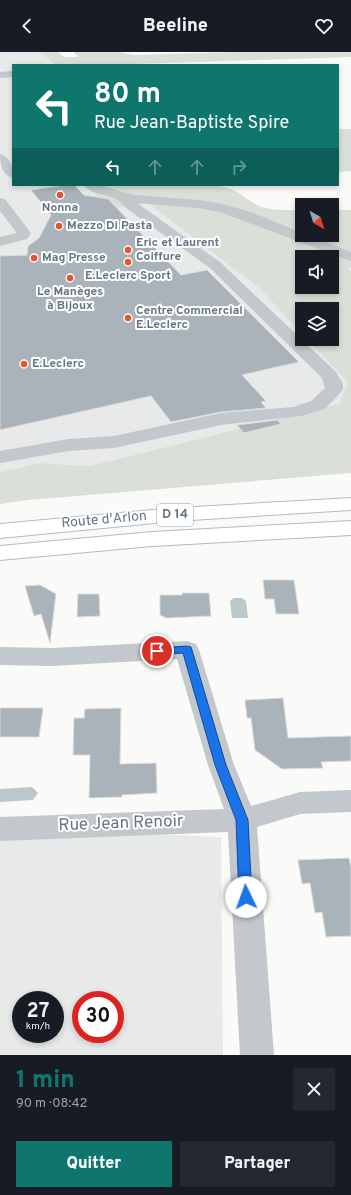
<!DOCTYPE html>
<html lang="fr">
<head>
<meta charset="utf-8">
<style>
	:root { --surface:#171b24; --page:#242831; --text:#f1f3f6; --muted:#9ea1a6; --accent:#0f766e }
	body { margin:0; font-family:Overpass,sans-serif; background:var(--page); color:var(--text); height:100vh; display:flex; flex-direction:column; font-size:15px; white-space:nowrap }
	* { box-sizing:border-box; margin:0 }
	p { font-size:13px; color:var(--muted) }
	.icon { flex:none; width:22px; height:22px; fill:none; stroke:currentColor; stroke-width:2; stroke-linecap:round; stroke-linejoin:round }
	.map { position:relative; height:1003px; overflow:hidden }
	.panel { display:flex; flex-direction:column; background:var(--surface); flex:1 }
	.panel>* { flex:none }
	.hud { position:absolute; left:12px; top:12px; width:327px; height:122px; border-radius:0px; box-shadow:0 2px 6px #0003; background:#0f766e; color:#fff; overflow:hidden }
	.needle { width:26px; rotate:141deg }
	.tools { position:absolute; left:295px; top:146px; display:grid; gap:8px }
	.tools a { display:grid; place-items:center; width:44px; height:44px; border-radius:0px; background:var(--surface); box-shadow:0 2px 6px #0003; font-size:20px }
	.speed { position:absolute; left:12px; top:939px; display:flex; gap:8px; font-size:20px; font-weight:700; text-align:center }
	.speed>* { display:grid; place-content:center; width:52px; height:52px; border-radius:50%; background:var(--surface); box-shadow:0 2px 6px #0003; line-height:1 }
	.speed small { font-size:10px; font-weight:400 }
	.speed .limit { border:6px solid #d22; background:#fff; color:#111 }
	.pin { position:absolute; display:grid; place-items:center; width:34px; height:34px; color:#fff; margin:-17px; border:2px solid #fff; border-radius:50%; box-shadow:0 1px 4px #0007 }
	.me { position:absolute; width:44px; margin:-22px; rotate:357deg; stroke-linejoin:round; filter:drop-shadow(0 0 3px #0008) }
	.turn { display:flex; align-items:center; gap:14px; height:84px; padding:0 16px; font-size:18px }
	.turn .icon { width:52px; height:52px; stroke-width:2.5 }
	.turn b { display:block; font-size:28px; line-height:34px }
	.lanes { display:flex; align-items:center; height:38px; padding:0 16px; background:#0003; justify-content:center; gap:20px; direction:ltr }
	.lanes .off { opacity:.35 }
	.round { display:grid; place-items:center; flex:none; width:42px; height:42px; border-radius:0px; background:var(--page) }
	.overview { display:flex; align-items:center; justify-content:space-between; height:68px; padding:0 16px }
	h1 { font-size:24px; font-weight:800; line-height:30px; color:var(--accent) }
	.cta { display:flex; gap:8px; margin-top:auto; padding:8px 16px }
	.cta a { flex:1; height:46px; border-radius:0px; background:var(--accent); color:#fff; font-size:16px; font-weight:800; line-height:46px; text-align:center }
	.cta a+a { background:var(--page); color:var(--text) }
	header { display:flex; justify-content:space-between; align-items:center; height:52px; padding:0 16px; background:var(--surface); font-size:18px; font-weight:800 }
	.map>svg:first-child { display:block }
	.built { fill:#e8e9e9; fill-rule:evenodd }
	.green { fill:#dadfd7; fill-rule:evenodd }
	.water { fill:#bbc7cb }
	.building { fill:#aab3b9; stroke:#dcdcda }
	.lines { fill:none; stroke-linecap:round; stroke-linejoin:round }
	.major-casing { stroke:#b5babe; stroke-width:2 }
	.minor { fill:#c3c8cc; fill-rule:evenodd }
	.major { fill:#fff; fill-rule:evenodd }
	.route { fill:#1a73e8; stroke:#114b97 }
	.poi-dot { fill:#e4572e; stroke:#fff; stroke-width:1.5 }
	.labels { text-anchor:middle; dominant-baseline:central; stroke-width:4; stroke-linejoin:round; paint-order:stroke }
	.far-poi-label { font-size:12px; font-weight:bold; fill:#657683; stroke:#fff; text-anchor:start }
	.shield { fill:#fff; stroke:#939fa8; stroke-width:1 }
	.shield-label { font-size:13px; font-weight:bold; fill:#657683 }
	.street-label { font-size:14px; fill:#657683; stroke:#fff }
	.near-street-label { font-size:17px; fill:#657683; stroke:#fff }
</style>
</head>
<body>
<header><svg class="icon" aria-label="back" viewBox="0 0 24 24"><path d="M15 5l-7 7 7 7"/></svg>Beeline<svg class="icon" aria-label="heart" viewBox="0 0 24 24"><path d="M12 20l-8-8c-3-5 5-10 8-4 3-6 11-1 8 4z"/></svg></header>
<div class="map">
<svg width="351" height="1003" viewBox="0 0 351 1003">
	<rect width="100%" height="100%" fill="#fafaf8"/>
	<path class="built" d="M0 0H40L56 13H13V133H93L97 137 94 144 108 147 117 156 147 150 259 236 302 282V287H307L348 331 340 352 89 414 40 411 0 420Z
		M0 776 221 785 223 1003H0ZM21 948H55V982H21ZM81 948H115V982H81Z"/>
	<path class="green" d="M40 0H58L64 5H78L74 0H118L134 3 234 0H351V5L103 13H56Z
		M338 77H351V119L338 120Z
		M93 133H175C194 136 214 130 233 138 242 142 250 150 259 154 272 159 289 158 302 158V183H332V158H351V216L349 217 351 219V421L28 448 0 452V420L40 411 89 414 339 352 348 331 307 287H332V257H302V282L259 236 148 151 117 156 108 147 94 144 97 137ZM302 205H332V235H302Z"/>
	<path class="water" d="M234 546H242L246 549 248 566H232L230 549Z
		M32 735 38 741 33 748 0 750V737Z"/>
	<path class="building" d="M66 133H74L84 143 108 147 181 223 207 218 299 310 242 323 266 349 261 350 266 356 221 360 171 370 151 344 0 378V204L27 203 28 194 39 186 51 163 31 138Z
		M277 368 281 372 244 381 237 373Z
		M263 528H294L299 562H276L274 547H265Z
		M40 533 56 542 50 591 41 562 34 564 25 534Z
		M182 541H209L211 564 166 566 160 563V543H182Z
		M78 542H99L100 564 77 565Z
		M283 646 288 686 351 684V709L321 710 323 716 282 717 255 698 251 666H247L245 648Z
		M0 656H43L39 685H0Z
		M121 656 120 712 156 711 157 741 122 743V745L89 746 90 703H73L74 666H84L85 657Z
		M349 806 351 815V884L326 885 322 860 315 861 310 831 302 832 298 808Z"/>
	<g class="lines">
		<g class="major-casing">
			<path id="major" d="M351 446V458L175 469 0 486V472L175 456Z
				M351 469V483L152 494 0 508V494L152 480Z"/>
		</g>
		<path class="minor" d="M13 19V25L0 26V20Z
			M0 102C11 105 13 116 13 126 2 123 0 112 0 102Z
			M84 133H102L121 140 135 143 198 148 222 152 251 160 302 181V183H307L351 200V209L220 160 198 156 137 151 220 210 336 320 343 332V337L340 341 325 357 301 364 221 373 114 396 69 399 0 411V399L69 387 114 384 221 361 293 355 311 349 325 336 322 326 210 216 126 156C123 153 120 149 116 147 107 142 91 143 84 133Z
			M0 146 5 147 31 181 27 187 0 194V185L17 181 0 159Z
			M187 589 196 592 199 598 234 713 251 754 300 740 351 738V760L300 762 257 775 274 1003H240L228 780 0 789V765L224 757 208 713 177 607 52 614 0 613V595L52 596Z"/>
		<use href="#major" class="major"/>
	</g>
	<path class="route" d="M187 594 191 595 192 598 226 713 248 768 252 845 250 849 246 850 241 849 239 845 236 768 215 713 183 601 157 603 154 602 152 599 154 597 157 596Z"/>
	<g class="poi-dot">
		<circle cx="60" cy="143" r="4"/>
		<circle cx="59" cy="174" r="4"/>
		<circle cx="128" cy="198" r="4"/>
		<circle cx="34" cy="206" r="4"/>
		<circle cx="128" cy="210" r="4"/>
		<circle cx="70" cy="226" r="4"/>
		<circle cx="128" cy="266" r="4"/>
		<circle cx="24" cy="312" r="4"/>
	</g>
	<g class="labels">
		<g class="far-poi-label">
			<text x="60" y="156" text-anchor="middle">Nonna</text>
			<text x="67" y="174">Mezzo Di Pasta</text>
			<text x="136" y="191">Eric et Laurent<tspan x="136" dy="14">Coiffure</tspan></text>
			<text x="42" y="206">Mag Presse</text>
			<text x="128" y="224" text-anchor="middle">E.Leclerc Sport</text>
			<text x="70" y="240" text-anchor="middle">Le Manèges<tspan x="70" dy="14">à Bijoux</tspan></text>
			<text x="136" y="259">Centre Commercial<tspan x="136" dy="14">E.Leclerc</tspan></text>
			<text x="32" y="312">E.Leclerc</text>
		</g>
		<rect class="shield" x="157" y="452" width="36" height="22" rx="3"/>
		<g class="shield-label">
			<text x="175" y="463">D 14</text>
		</g>
		<g class="street-label">
			<text transform="translate(104 468) rotate(-5)">Route d'Arlon</text>
		</g>
		<g class="near-street-label">
			<text transform="translate(121 772) rotate(-2)">Rue Jean Renoir</text>
		</g>
	</g>
</svg>
<div class="tools">
<a><svg class="needle" viewBox="-14 -14 28 28"><path d="M0-13l5 13h-10z" fill="#e53935"/><path d="M0 13l5-13h-10z" fill="#9ea1a6"/></svg></a>
<a><svg class="icon" aria-label="sound" viewBox="0 0 24 24"><path d="M4 9h4l5-4v14l-5-4H4zM17 9q2 3 0 6"/></svg></a>
<a><svg class="icon" aria-label="layers" viewBox="0 0 24 24"><path d="M12 4l9 5-9 5-9-5zM3 14l9 5 9-5"/></svg></a>
</div>
<div class="speed"><div>27<small>km/h</small></div><div class="limit">30</div></div>
<div class="pin" style="left:157px;top:599px;background:#d93025"><svg class="icon" aria-label="arrive" viewBox="0 0 24 24"><path d="M6 21V4h12l-3 4 3 4H6"/></svg></div>
<svg class="me" style="left:246px;top:845px" viewBox="-20 -20 40 40"><circle r="19" fill="#fff"/><path d="M0-13L10 11 0 6-10 11z" fill="#1a73e8"/></svg>
<div class="hud">
<div class="turn"><svg class="icon" aria-label="left" viewBox="0 0 24 24"><path d="M17 20v-9H6M10 6l-5 5 5 5"/></svg><div><b>80 m</b>Rue Jean-Baptiste Spire</div></div>
<div class="lanes"><svg class="icon" aria-label="left" viewBox="0 0 24 24"><path d="M17 20v-9H6M10 6l-5 5 5 5"/></svg><svg class="icon off" aria-label="ahead" viewBox="0 0 24 24"><path d="M12 20V5M6 11l6-6 6 6"/></svg><svg class="icon off" aria-label="ahead" viewBox="0 0 24 24"><path d="M12 20V5M6 11l6-6 6 6"/></svg><svg class="icon off" aria-label="right" viewBox="0 0 24 24"><path d="M7 20v-9h11M14 6l5 5-5 5"/></svg></div>
</div>
</div>
<section class="panel">
<div class="overview"><div><h1>1 min</h1><p>90 m · 08:42</p></div><a class="round"><svg class="icon" aria-label="close" viewBox="0 0 24 24"><path d="M6 6l12 12M18 6L6 18"/></svg></a></div>
<div class="cta"><a>Quitter</a><a>Partager</a></div>
</section>
</body>
</html>
